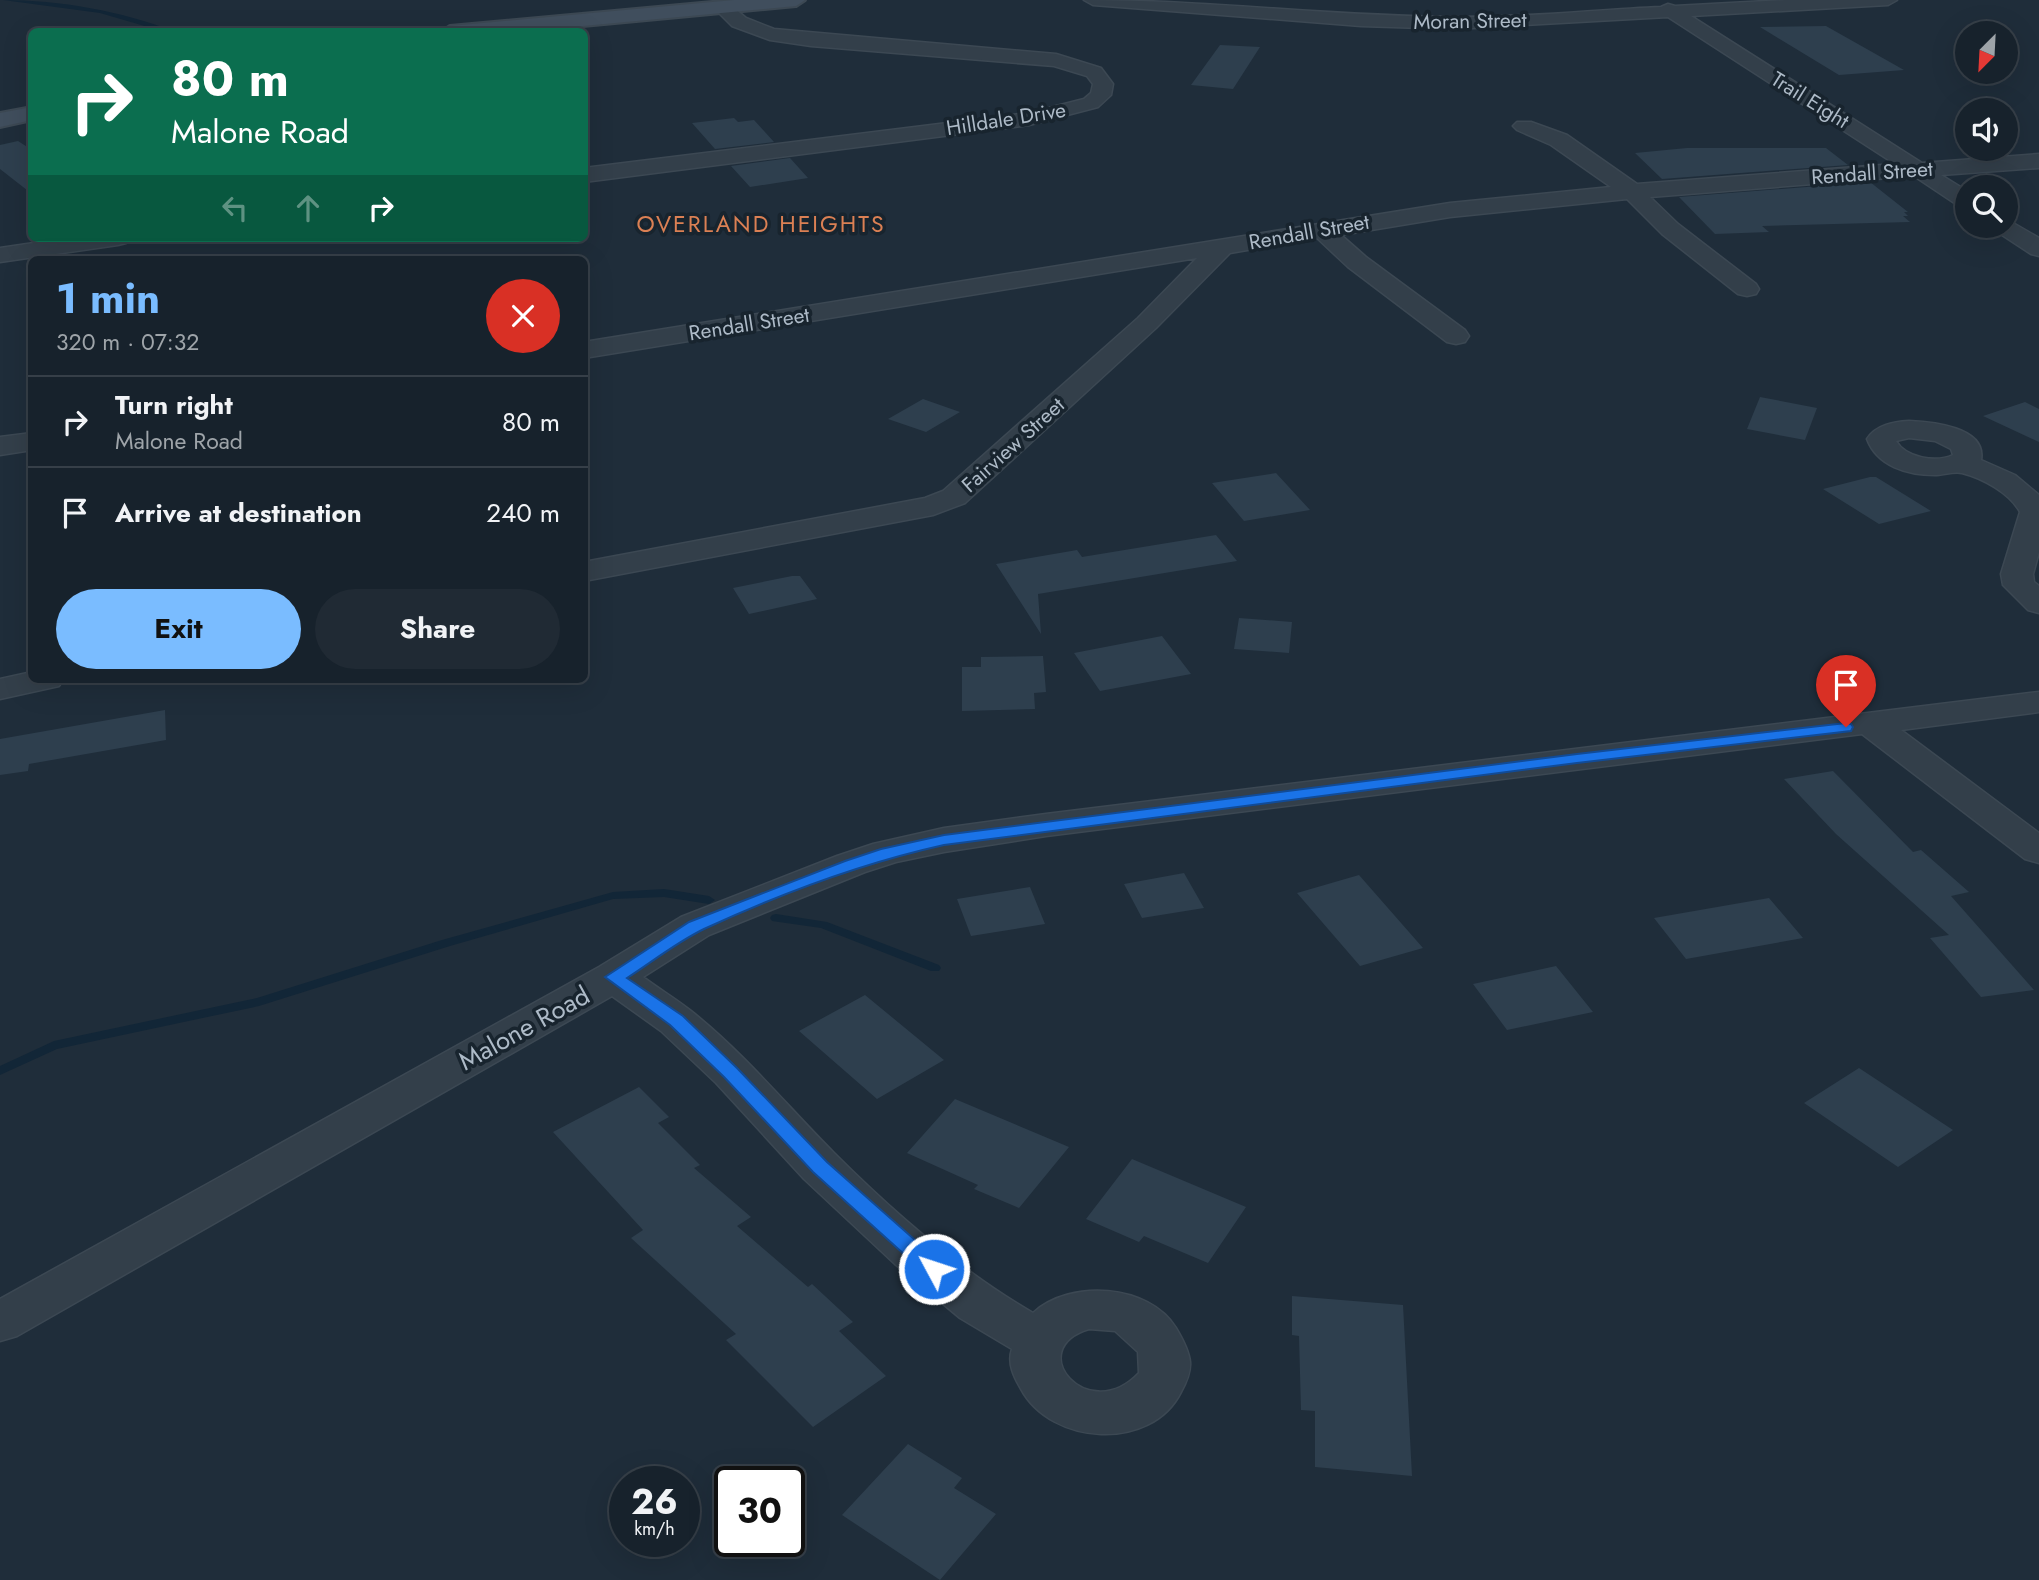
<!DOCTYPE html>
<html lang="en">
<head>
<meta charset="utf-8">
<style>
	:root { --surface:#17222c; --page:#202a34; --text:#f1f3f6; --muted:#9ea4a9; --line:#363f48; --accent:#7abcff }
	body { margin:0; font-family:Jost,sans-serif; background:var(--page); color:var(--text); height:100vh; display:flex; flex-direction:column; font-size:26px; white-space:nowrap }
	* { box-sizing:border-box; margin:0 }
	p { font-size:23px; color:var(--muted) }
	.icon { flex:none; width:38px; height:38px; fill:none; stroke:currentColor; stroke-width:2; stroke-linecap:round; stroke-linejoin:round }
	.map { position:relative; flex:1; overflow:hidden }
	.drawer { position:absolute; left:28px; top:256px; width:560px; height:427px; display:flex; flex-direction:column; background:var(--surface); border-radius:10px; box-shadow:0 7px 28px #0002,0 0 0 2px var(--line) }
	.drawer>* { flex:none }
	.banner { position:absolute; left:28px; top:28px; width:560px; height:214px; border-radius:10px; box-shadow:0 7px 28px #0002,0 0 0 2px var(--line); background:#0b6e4f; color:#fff; overflow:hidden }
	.needle { width:46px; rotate:204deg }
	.controls { position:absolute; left:1955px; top:21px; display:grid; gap:14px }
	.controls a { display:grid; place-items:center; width:63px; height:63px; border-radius:50%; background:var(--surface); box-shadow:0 7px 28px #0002,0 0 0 2px var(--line); font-size:35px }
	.speed { position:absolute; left:609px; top:1466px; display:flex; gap:14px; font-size:35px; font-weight:700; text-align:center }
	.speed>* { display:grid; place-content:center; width:91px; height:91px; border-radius:50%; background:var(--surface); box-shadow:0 7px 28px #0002,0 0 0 2px var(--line); line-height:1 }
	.speed small { font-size:18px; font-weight:400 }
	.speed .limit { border:4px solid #111; border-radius:10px; background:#fff; color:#111 }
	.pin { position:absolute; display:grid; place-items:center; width:60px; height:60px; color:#fff; margin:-72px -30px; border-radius:50% 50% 50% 0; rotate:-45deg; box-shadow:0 0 7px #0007 }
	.pin .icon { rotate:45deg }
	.me { position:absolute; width:77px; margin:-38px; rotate:310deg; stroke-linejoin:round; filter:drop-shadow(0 0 5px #0008) }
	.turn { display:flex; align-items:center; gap:24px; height:147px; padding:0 28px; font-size:32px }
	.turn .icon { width:91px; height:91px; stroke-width:2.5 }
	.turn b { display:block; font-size:49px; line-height:60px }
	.lanes { display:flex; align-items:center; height:66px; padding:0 28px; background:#0003; justify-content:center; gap:35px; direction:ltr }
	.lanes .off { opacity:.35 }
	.round { display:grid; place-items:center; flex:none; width:74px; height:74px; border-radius:37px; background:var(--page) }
	.overview { display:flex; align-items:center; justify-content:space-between; height:119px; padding:0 28px }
	h1 { font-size:42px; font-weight:700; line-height:52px; color:var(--accent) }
	.button { display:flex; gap:14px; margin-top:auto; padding:14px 28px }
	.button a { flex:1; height:80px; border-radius:42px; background:var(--accent); color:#111; font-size:28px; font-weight:700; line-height:80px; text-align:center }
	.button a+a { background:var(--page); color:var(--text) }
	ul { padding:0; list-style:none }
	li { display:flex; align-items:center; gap:21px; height:91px; padding:0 28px; border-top:2px solid var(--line) }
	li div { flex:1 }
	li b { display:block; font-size:26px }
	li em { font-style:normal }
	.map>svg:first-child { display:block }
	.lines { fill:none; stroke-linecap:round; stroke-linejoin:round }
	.stream { fill:#122637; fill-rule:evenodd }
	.building { fill:#2e3f4e }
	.street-casing { stroke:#3c4853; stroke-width:3 }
	.secondary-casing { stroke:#3c4853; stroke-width:4 }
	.street { fill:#333f4a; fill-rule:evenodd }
	.secondary { fill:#404e5d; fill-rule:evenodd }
	.route { fill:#1a73e8; stroke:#114b97; stroke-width:2 }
	.labels { text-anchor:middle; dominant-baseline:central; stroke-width:7; stroke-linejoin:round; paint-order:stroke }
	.far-street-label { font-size:21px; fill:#adbac7; stroke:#18242e }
	.far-neighbourhood-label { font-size:23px; letter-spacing:2px; fill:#db8054; stroke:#18242e }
	.street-label { font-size:26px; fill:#adbac7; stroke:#18242e }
</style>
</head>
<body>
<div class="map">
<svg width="2039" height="1580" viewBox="0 0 2039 1580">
	<rect width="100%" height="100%" fill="#1f2d3a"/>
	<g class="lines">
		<path class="stream" d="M3 0C59 0 123 11 175 32H165L100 13Z
			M664 889 709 896 715 900 709 904 664 897 613 899 450 946 259 1006 57 1049 0 1075V1066L54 1041 257 998 442 940 613 892Z
			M776 914 827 922 939 965 941 968 939 971H931L821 928 772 921 770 918 772 915Z"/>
	</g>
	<path class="building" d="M1826 26 1904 70 1839 75 1760 27Z
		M1220 45 1260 47 1233 89 1191 85Z
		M734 118 738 122 754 120 774 142 715 149 692 123Z
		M18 141 32 150V194L0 169V145Z
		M1687 148H1826L1848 165 1662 179 1635 153Z
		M790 158 808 178 750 187 731 166Z
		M1870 182 1908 212H1904L1908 216H1903L1910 222 1762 226 1769 232 1715 234 1679 197Z
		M1760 397 1817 408 1805 440 1747 429Z
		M923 399 960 412 926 432 888 419Z
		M2025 402 2039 409V442L1983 416Z
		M1276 473 1310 510 1244 521 1212 483Z
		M1870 477H1876L1931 511 1879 524 1823 489Z
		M1216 535 1237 561 1038 594 1041 634 996 564 1077 550 1082 557Z
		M792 576H800L817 599 749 614 733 588Z
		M1239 618 1292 622 1289 653 1234 649Z
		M1162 636 1191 674 1100 691 1074 653Z
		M1043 656 1046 692 1034 693 1035 709 962 711V667H981V657Z
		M165 710 166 740 29 764 28 771 0 775V739Z
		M1833 771 1913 852 1921 850 1969 892 1951 896 2034 990 1981 997 1930 938 1949 935 1836 834 1784 779Z
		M1184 873 1204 908 1142 918 1124 884Z
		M1359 875 1423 948 1360 966 1297 893Z
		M1030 887 1045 924 971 936 957 899Z
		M1769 898 1803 938 1686 959 1654 918Z
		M1556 966 1593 1012 1507 1030 1473 984Z
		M865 995 944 1060 877 1099 799 1031Z
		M1859 1068 1953 1130 1898 1167 1804 1103Z
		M639 1087 669 1117 658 1123 700 1165 694 1168 751 1217 737 1226 808 1287 812 1284 853 1322 839 1331 886 1376 813 1427 726 1340 736 1334 631 1238 643 1230 553 1132Z
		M955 1099 1069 1147 1019 1208 974 1189 978 1185 907 1153Z
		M1132 1159 1246 1207 1208 1263 1144 1236 1139 1242 1086 1219Z
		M1292 1296 1403 1305 1412 1476 1315 1467V1411L1301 1410 1299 1336 1292 1335Z
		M908 1444 962 1478 954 1488 996 1514 940 1580 842 1515Z"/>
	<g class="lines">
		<g class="street-casing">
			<path id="street" d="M1084 0C1207 0 1329 16 1452 17 1521 18 1592 10 1661 7L1668 4 1675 6 1786 0H1897L1888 5 1691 16 1922 163 2039 154V168L1941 175 1967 191V208L1959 206 1914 176 1650 197 1678 224 1756 284 1759 289 1756 294 1747 296 1738 294 1662 234 1627 199 1450 217 1341 235 1366 257 1465 330 1469 336 1465 342 1456 344 1447 342 1348 267 1317 238 1230 253 1156 328 965 503 933 515 584 581V562L925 498 943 491 1138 318 1197 258 584 358V342L1450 203 1611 187 1551 145 1517 130 1513 126 1517 122H1531L1567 135 1637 184 1895 164 1668 17 1455 29 1361 26 1093 5Z
				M722 2 728 3 746 18 774 29 1056 54 1101 68 1113 84 1111 95 1098 107 1029 125 584 182V168L1029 113 1084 99 1091 93 1093 84 1087 76 1054 66 811 46 770 40 732 26 713 7Z
				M2006 219 2039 238V256L2031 254 1996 231 1992 226H2006Z
				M68 238H130L126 243 118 245 0 262V248Z
				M1909 421C1932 422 1987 427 1981 460L2015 475 2039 495V552L2033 574 2034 582 2039 586V613L2028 610 2003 585 2001 574 2020 512C2010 493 1982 478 1962 473 1954 471 1943 475 1935 475 1907 475 1877 466 1867 439 1876 425 1893 422 1909 421ZM1909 438 1935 441 1951 449 1953 455C1936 463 1906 458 1896 441Z
				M32 433V450L0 455V437Z
				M32 672V679H64L59 686 0 699V679Z
				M2039 692V712L1901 730 2039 833V863L2025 859 1862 734 1046 836 944 852 896 862 865 872 709 935 643 977C659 989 676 999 691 1011 744 1053 787 1106 834 1153 893 1212 962 1272 1033 1313 1070 1279 1149 1284 1176 1328 1182 1338 1189 1351 1190 1362 1191 1373 1186 1383 1181 1392 1151 1452 1051 1445 1021 1389 1014 1377 1007 1363 1012 1349L960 1318 895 1264 804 1179 716 1083 661 1031 612 996 17 1336 0 1341V1299L599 967 681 917 837 856 873 844 944 828 1046 814ZM1089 1329 1115 1331 1138 1352 1139 1373C1088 1427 1022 1349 1089 1329Z"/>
		</g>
		<g class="secondary-casing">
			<path id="secondary" d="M734 0H805L796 6 519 32H441L450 26Z
				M32 107V120L0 127V113Z"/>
		</g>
		<use href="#street" class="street"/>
		<use href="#secondary" class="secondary"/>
	</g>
	<path class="route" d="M1846 723 1851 724 1853 727 1851 731 1577 763 944 845C863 863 780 894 704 929 677 942 652 962 627 978L683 1016 737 1068 827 1162 941 1263 944 1269 941 1274 934 1277 926 1274 813 1172 724 1077 670 1025 605 977 689 922 845 861 881 849 944 835 1577 754Z"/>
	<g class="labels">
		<g class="far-street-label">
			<text transform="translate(1470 21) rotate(-1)">Moran Street</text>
			<text transform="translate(1810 100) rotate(32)">Trail Eight</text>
			<text transform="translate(1006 119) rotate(-9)">Hilldale Drive</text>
			<text transform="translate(1872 173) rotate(-4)">Rendall Street</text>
			<text transform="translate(1309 232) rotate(-10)">Rendall Street</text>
			<text transform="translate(749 324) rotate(-9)">Rendall Street</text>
			<text transform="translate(1013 445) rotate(-42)">Fairview Street</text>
		</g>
		<g class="far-neighbourhood-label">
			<text x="761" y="224">OVERLAND HEIGHTS</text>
		</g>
		<g class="street-label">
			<text transform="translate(524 1028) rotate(-29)">Malone Road</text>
		</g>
	</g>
</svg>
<div class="controls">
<a><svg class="needle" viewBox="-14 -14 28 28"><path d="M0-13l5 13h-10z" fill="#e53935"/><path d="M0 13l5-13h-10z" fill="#9ea4a9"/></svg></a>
<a><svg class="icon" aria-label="sound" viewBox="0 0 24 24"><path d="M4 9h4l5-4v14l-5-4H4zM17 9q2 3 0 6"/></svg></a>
<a><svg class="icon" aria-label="search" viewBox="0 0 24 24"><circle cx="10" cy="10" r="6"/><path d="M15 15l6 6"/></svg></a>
</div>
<div class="speed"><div>26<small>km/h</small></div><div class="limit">30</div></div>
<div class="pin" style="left:1846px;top:727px;background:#d93025"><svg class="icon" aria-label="arrive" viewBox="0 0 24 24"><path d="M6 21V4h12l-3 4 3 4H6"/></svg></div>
<svg class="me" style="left:934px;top:1269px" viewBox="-20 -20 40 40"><circle r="17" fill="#1a73e8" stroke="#fff" stroke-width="3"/><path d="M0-11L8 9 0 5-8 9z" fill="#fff"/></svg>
<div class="banner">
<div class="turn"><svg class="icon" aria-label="right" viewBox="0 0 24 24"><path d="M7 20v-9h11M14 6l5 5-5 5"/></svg><div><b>80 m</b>Malone Road</div></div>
<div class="lanes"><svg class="icon off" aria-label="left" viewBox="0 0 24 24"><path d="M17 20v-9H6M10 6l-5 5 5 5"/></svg><svg class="icon off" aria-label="ahead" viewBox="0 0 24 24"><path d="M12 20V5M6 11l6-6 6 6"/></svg><svg class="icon" aria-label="right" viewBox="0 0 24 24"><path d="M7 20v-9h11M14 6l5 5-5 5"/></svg></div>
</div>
<section class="drawer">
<div class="overview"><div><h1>1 min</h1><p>320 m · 07:32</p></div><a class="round" style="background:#d93025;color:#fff"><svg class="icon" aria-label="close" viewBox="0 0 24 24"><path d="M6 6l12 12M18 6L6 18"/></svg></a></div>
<ul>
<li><svg class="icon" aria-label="right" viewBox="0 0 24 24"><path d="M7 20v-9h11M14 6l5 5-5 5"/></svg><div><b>Turn right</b><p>Malone Road</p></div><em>80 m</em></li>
<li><svg class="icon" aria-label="arrive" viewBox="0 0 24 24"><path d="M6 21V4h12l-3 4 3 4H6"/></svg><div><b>Arrive at destination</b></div><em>240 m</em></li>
</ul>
<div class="button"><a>Exit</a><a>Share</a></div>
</section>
</div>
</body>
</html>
